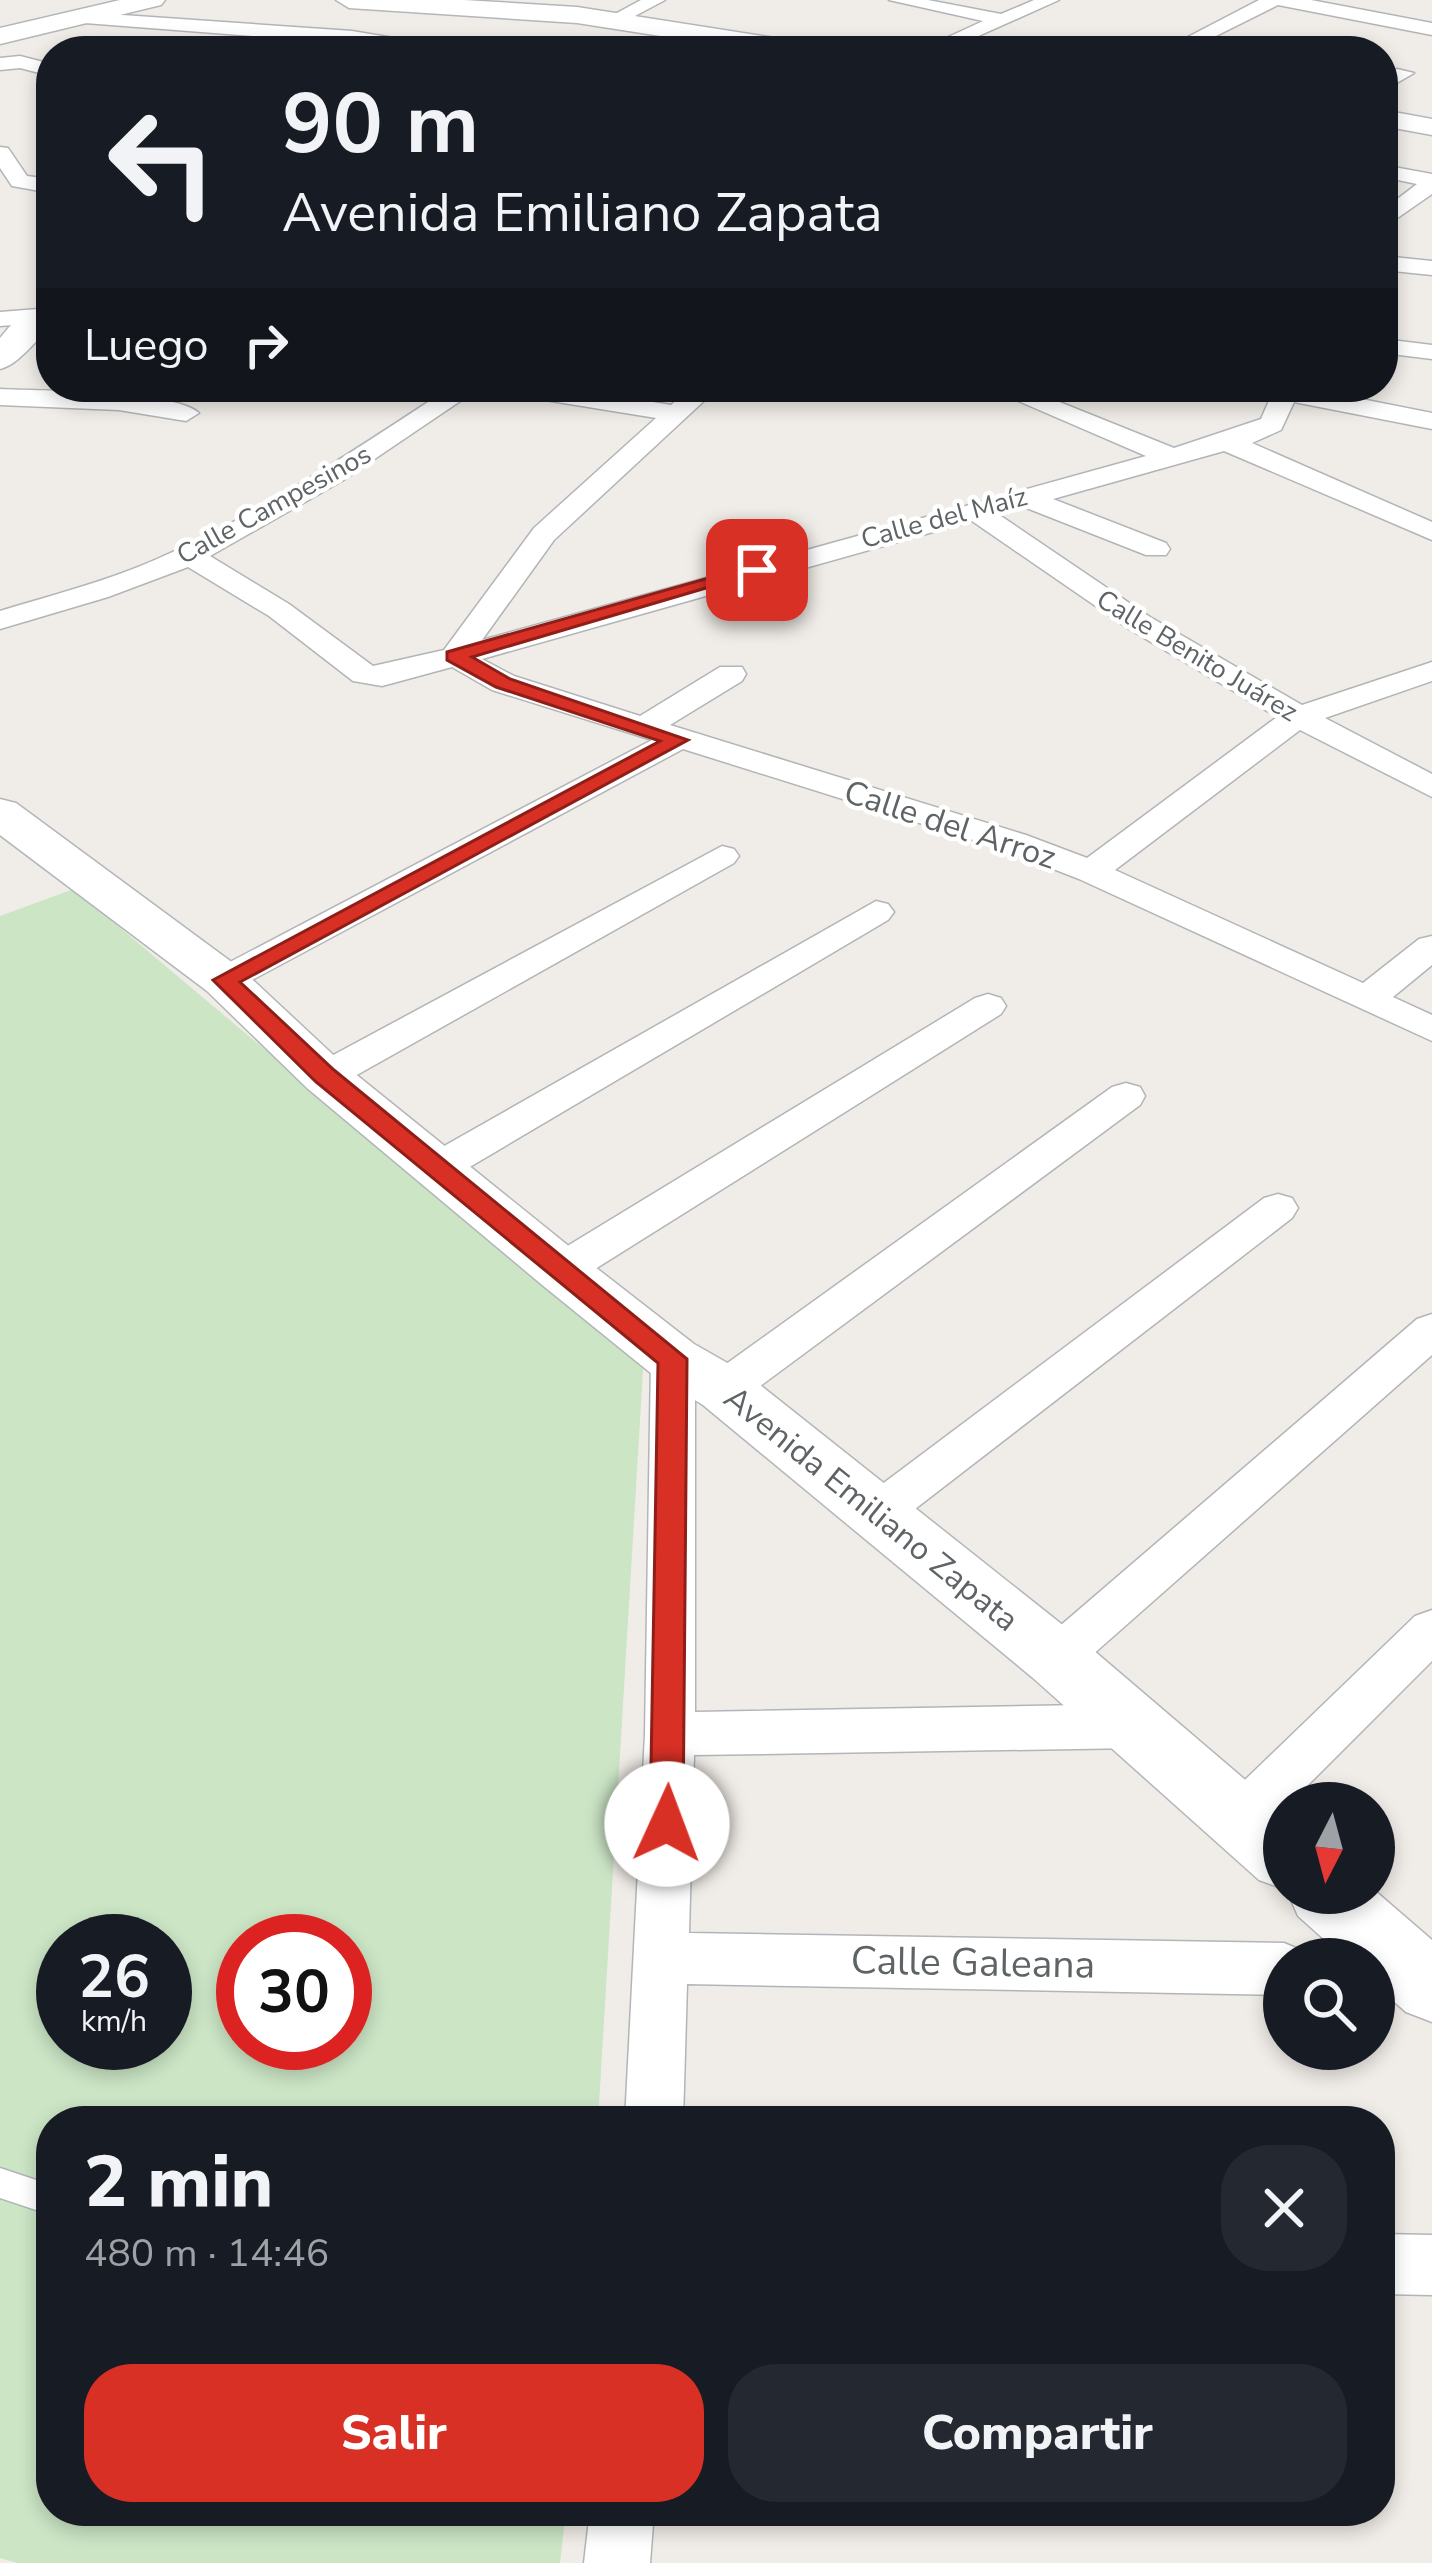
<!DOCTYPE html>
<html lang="es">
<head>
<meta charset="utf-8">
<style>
	:root { --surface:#171b24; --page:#242831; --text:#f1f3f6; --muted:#9ea1a6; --accent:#d93025 }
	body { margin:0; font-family:"Nunito Sans",sans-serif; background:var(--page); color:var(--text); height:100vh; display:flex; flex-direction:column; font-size:45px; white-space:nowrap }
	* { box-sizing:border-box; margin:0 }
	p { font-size:39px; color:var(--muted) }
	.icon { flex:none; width:66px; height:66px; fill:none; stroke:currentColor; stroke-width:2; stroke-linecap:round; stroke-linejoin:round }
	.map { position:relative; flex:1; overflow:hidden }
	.sheet { position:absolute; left:36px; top:2106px; width:1359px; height:420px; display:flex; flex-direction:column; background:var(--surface); border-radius:48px; box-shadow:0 6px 18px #0003 }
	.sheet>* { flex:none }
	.guide { position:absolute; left:36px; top:36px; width:1362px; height:366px; border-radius:48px; box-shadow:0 6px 18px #0003; background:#171b24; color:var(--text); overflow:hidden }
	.needle { width:78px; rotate:186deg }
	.tools { position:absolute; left:1263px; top:1782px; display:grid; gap:24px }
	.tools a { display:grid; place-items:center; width:132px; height:132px; border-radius:50%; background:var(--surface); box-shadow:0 6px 18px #0003; font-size:60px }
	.speed { position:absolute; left:36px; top:1914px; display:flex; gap:24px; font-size:60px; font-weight:700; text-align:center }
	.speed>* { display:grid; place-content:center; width:156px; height:156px; border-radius:50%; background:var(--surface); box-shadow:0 6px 18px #0003; line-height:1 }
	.speed small { font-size:30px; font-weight:400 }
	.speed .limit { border:18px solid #d22; background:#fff; color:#111 }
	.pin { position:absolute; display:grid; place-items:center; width:102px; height:102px; color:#fff; margin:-51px; border-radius:24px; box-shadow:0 6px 18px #0006 }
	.me { position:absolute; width:132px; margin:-66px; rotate:2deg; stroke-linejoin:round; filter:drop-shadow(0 0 9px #0008) }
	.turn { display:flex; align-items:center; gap:42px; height:252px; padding:0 48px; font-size:54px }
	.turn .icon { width:156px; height:156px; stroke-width:2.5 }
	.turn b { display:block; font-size:84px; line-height:102px }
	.then { display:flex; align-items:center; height:114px; padding:0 48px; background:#0003; gap:24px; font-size:45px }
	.round { display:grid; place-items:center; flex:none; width:126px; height:126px; border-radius:48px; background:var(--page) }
	.overview { display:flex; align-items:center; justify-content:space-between; height:204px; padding:0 48px }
	h1 { font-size:72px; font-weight:800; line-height:90px }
	.button { display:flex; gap:24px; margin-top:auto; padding:24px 48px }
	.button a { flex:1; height:138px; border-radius:48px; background:var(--accent); color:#fff; font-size:48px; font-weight:800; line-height:138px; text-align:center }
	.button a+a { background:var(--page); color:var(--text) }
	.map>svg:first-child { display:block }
	.green { fill:#cbe5c5; fill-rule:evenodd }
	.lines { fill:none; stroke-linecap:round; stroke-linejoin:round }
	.lane-casing { stroke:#b2b5b8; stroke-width:3 }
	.street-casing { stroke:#b2b5b8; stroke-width:3 }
	.secondary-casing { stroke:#b3b7ba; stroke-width:3 }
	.lane { fill:#fff; fill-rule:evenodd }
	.street { fill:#fff; fill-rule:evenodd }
	.secondary { fill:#fff; fill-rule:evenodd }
	.route { fill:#d93025; stroke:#8d1f18; stroke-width:3 }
	.labels { text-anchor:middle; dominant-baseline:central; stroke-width:9; stroke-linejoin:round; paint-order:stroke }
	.far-street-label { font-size:27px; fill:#5e6366; stroke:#fff }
	.street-label { font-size:33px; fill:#5e6366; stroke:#fff }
	.near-street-label { font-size:39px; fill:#5e6366; stroke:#fff }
</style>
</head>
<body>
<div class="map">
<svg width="1432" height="2563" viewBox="0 0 1432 2563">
	<rect width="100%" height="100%" fill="#f0ece7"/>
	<path class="green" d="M74 889 327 1102 644 1354 598 2121H51V2511H566L560 2563H17L0 2558V916ZM63 1941H165V2043H63ZM243 1941H345V2043H243Z"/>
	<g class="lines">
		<g class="lane-casing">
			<path id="lane" d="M0 2168 51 2185V2215L0 2198Z"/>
		</g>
		<g class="street-casing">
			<path id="street" d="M641 0H665L618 25 602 21Z
				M889 0H928L1001 14 1034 0H1059L945 51H918L983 21Z
				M1259 0H1311L1432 23V35L1278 5 1186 51H1161Z
				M79 12 352 31 436 45 446 51 72 22 70 18Z
				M20 56 51 64V76L20 68 0 70V58Z
				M1397 69 1414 73 1383 91V77Z
				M0 147 8 148 27 176 51 179V193L12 186 0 168Z
				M1383 165 1432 174V194L1383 228V210L1417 184 1383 177Z
				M1383 256 1432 261V275L1383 270Z
				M51 308V322L0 326V312Z
				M1383 339 1432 345V359L1383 353Z
				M451 387H481L342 481 210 556 289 604 373 666 444 650 534 528 656 418 514 395 501 387H561L671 405 691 387H719L554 540 482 640 1146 456 986 387H1022L1174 448 1261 419 1275 387H1301L1432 413V429L1294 402 1281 430 1252 443 1432 522V540L1224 451 1053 499 1166 543 1170 549 1166 555H1146L1024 507 998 514 1150 617 1302 705 1432 662V681L1325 718 1432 774V797L1300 730 1115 870 1363 983 1419 939 1432 936V965L1393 997 1432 1015V1041L1079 879 1002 849 683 749 237 988H211L206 980 211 972 652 740 492 690 452 667 382 686 353 681 269 616 188 567 108 597 0 629V611C53 595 107 581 157 559 261 514 356 449 451 387ZM972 521 1129 629 1277 717 1087 858 1026 835 670 725 742 681 746 674 742 667H720L640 716 514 676 482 659Z
				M0 389C39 391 174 390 199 413L186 421 119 410 0 405Z
				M722 846 734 849 739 856 734 863 339 1085 325 1089 311 1085 306 1076 311 1067Z
				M876 901 888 904 894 912 888 920 451 1178 437 1182 423 1178 417 1168 423 1158Z
				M988 994 1001 998 1006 1006 1001 1014 576 1281 561 1285 546 1281 540 1270 546 1259 975 998Z
				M1126 1083 1140 1087 1145 1096 1140 1105 740 1401 724 1406 708 1401 702 1389 708 1377 1112 1087Z
				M1278 1194 1292 1198 1298 1208 1292 1218 893 1526 877 1531 861 1526 854 1513 861 1500 1264 1198Z
				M1432 1314V1355L1073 1672 1056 1678 1039 1672 1032 1658 1039 1644 1417 1319Z
				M673 1343 688 1348 695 1359V1712L1136 1704 1154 1711 1161 1726 1154 1741 1136 1748 694 1755 689 1933 1284 1943 1303 1951 1307 1959H1284V1995L687 1984 683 2121H625L645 1734 651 1359 658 1348Z
				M1432 1610V1661L1290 1803H1284V1809L1258 1834 1240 1841 1222 1834 1214 1818 1222 1802 1415 1616Z
				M1380 2234 1432 2235V2295L1380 2294Z
				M590 2511H654L650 2563H584Z"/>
		</g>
		<g class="secondary-casing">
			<path id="secondary" d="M120 0H165L161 5 0 44V28Z
				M336 0H464L577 7 807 43 820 51H757L577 23 349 8Z
				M1383 110 1432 119V135L1383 126Z
				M51 304V329C33 341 20 364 0 369V338L10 326Z
				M0 799 16 803 241 969 343 1064 581 1256 694 1344 745 1373 1079 1638 1284 1813V1889L1259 1880 1033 1678 703 1405 652 1374 541 1284 307 1088 207 991 0 835Z
				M1374 1890 1432 1940V2022L1406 2012 1374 1984V1959H1346L1298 1916 1288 1893Z"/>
		</g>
		<use href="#lane" class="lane"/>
		<use href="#street" class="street"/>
		<use href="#secondary" class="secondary"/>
	</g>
	<path class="route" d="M751 566 767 570 472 657 510 679 688 740 240 982 334 1070 687 1359 683 1824 679 1834 667 1839 655 1834 650 1824 658 1363 316 1082 213 980 660 741 496 687 447 660V652Z"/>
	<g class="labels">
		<g class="far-street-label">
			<text transform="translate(274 505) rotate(-29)">Calle Campesinos</text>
			<text transform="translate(944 518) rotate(-15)">Calle del Maíz</text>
			<text transform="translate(1197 656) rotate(31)">Calle Benito Juárez</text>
		</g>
		<g class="street-label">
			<text transform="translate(950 825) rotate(18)">Calle del Arroz</text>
			<text transform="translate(871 1509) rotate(39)">Avenida Emiliano Zapata</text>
		</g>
		<g class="near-street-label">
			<text transform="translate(973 1963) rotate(1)">Calle Galeana</text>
		</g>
	</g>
</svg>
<div class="tools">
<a><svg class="needle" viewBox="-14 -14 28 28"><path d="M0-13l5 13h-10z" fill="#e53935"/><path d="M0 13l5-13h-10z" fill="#9ea1a6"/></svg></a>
<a><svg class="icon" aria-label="search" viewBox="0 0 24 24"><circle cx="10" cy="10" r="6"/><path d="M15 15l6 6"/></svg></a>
</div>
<div class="speed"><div>26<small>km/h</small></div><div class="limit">30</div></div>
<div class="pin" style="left:757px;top:570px;background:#d93025"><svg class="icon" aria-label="arrive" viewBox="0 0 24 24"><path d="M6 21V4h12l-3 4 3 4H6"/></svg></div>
<svg class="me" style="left:667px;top:1824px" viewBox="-20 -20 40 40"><circle r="19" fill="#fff"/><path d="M0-13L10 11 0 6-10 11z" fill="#d93025"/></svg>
<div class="guide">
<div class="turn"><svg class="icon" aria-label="left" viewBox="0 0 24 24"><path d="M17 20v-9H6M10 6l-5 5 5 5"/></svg><div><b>90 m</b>Avenida Emiliano Zapata</div></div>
<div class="then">Luego<svg class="icon" aria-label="right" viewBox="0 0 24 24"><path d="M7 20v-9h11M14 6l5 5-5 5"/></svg></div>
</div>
<section class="sheet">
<div class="overview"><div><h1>2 min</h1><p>480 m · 14:46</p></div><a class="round"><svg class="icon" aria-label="close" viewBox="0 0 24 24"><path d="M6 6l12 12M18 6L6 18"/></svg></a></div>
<div class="button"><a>Salir</a><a>Compartir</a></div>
</section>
</div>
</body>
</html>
